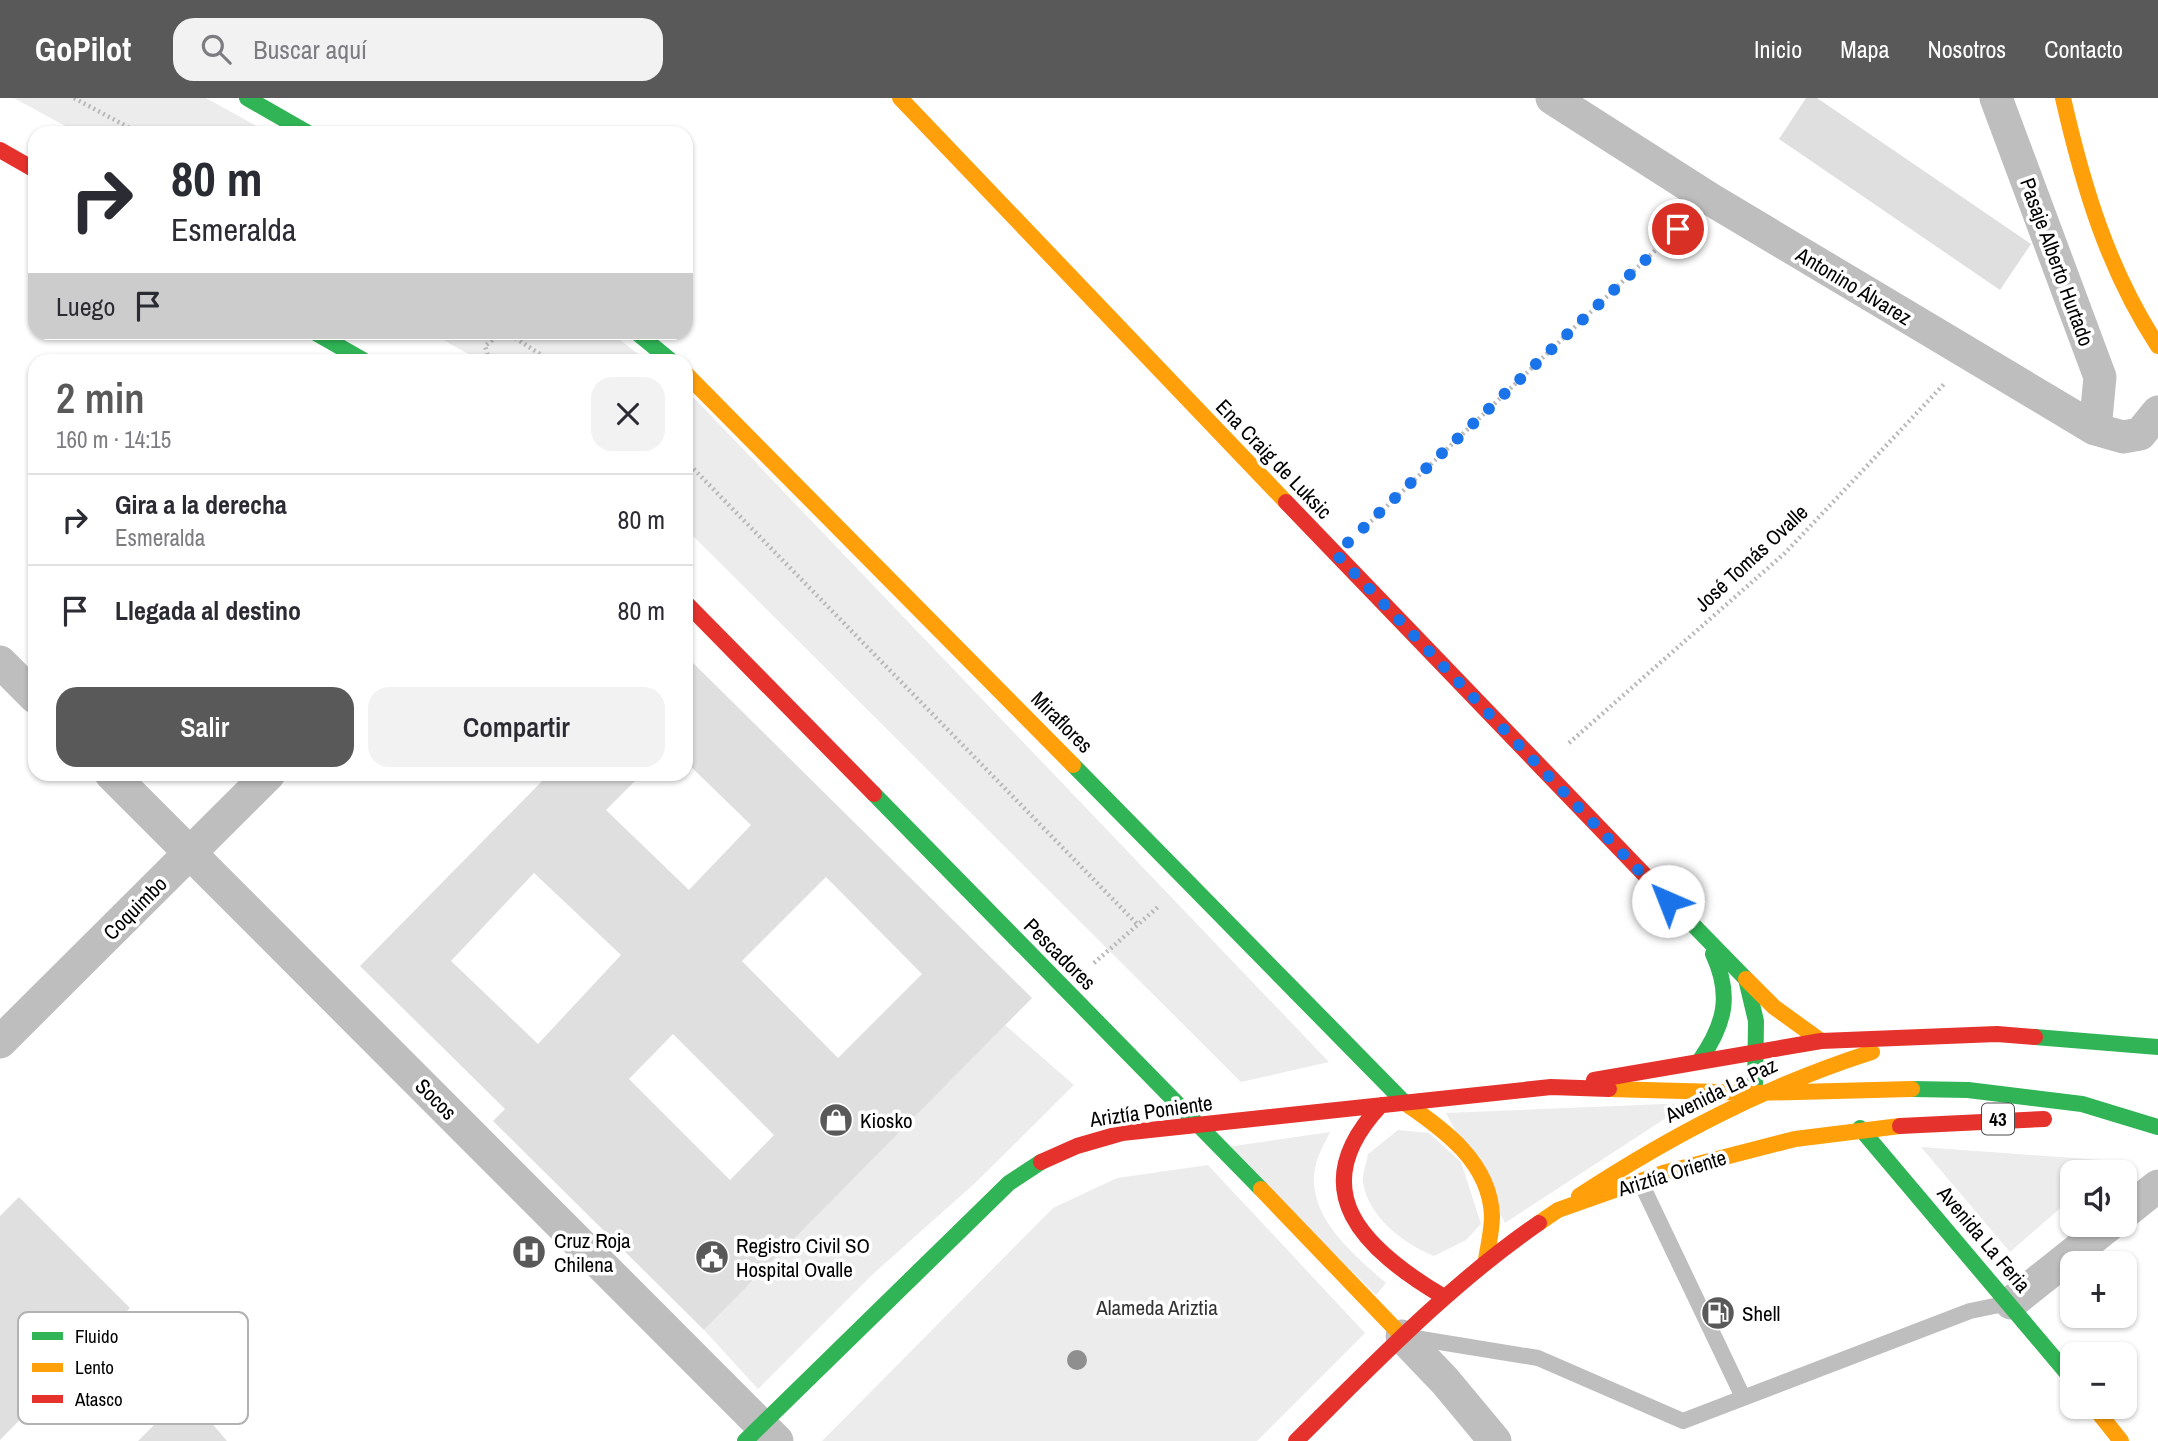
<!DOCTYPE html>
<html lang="es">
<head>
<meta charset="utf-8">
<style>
	:root { --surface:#fff; --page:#f2f2f3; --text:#2b2b33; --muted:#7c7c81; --line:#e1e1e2; --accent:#595959 }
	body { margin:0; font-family:"Archivo Narrow",sans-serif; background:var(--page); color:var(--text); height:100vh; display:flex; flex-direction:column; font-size:26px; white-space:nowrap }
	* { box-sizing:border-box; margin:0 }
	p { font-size:23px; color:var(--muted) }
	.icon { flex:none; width:38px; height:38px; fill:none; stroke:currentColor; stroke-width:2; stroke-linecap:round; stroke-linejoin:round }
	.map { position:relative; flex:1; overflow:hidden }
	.side { position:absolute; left:28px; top:256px; width:665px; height:427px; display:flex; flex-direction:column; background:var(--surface); border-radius:21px; box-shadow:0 2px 5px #0004 }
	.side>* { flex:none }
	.banner { position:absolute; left:28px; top:28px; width:665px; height:214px; border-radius:21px; box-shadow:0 2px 5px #0004; background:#fff; color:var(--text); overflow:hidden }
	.controls { position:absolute; left:2060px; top:1062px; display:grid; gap:14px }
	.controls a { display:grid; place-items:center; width:77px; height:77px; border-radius:14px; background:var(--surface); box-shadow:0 2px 5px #0004; font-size:35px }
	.pin { position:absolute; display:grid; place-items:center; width:60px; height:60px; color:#fff; margin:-30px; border:4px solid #fff; border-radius:50%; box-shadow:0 2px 7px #0007 }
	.me { position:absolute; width:77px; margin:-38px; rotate:316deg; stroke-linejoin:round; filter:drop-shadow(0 0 5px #0008) }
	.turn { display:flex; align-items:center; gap:24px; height:147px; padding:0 28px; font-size:32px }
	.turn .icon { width:91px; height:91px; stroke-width:2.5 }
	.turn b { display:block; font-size:49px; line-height:60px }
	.then { display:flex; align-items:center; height:66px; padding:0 28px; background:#0003; gap:14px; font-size:26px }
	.round { display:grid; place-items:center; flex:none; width:74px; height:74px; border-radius:21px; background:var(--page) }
	.summary { display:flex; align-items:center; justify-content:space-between; height:119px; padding:0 28px }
	h1 { font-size:42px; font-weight:600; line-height:52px; color:var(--accent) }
	.primary-button { display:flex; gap:14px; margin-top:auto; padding:14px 28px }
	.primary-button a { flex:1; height:80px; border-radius:21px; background:var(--accent); color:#fff; font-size:28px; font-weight:600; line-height:80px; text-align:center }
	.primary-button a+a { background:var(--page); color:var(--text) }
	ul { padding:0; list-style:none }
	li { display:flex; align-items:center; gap:21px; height:91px; padding:0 28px; border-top:2px solid var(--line) }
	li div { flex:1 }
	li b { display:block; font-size:26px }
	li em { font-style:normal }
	header { display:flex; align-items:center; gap:42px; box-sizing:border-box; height:98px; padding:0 35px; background:var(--accent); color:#fff }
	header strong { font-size:33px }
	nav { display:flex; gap:38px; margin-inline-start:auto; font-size:24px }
	.search { width:490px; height:63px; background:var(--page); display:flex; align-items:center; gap:18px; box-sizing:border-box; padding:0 24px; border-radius:21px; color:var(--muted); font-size:26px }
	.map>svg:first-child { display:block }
	.green { fill:#ececec }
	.building { fill:#dfdfdf; fill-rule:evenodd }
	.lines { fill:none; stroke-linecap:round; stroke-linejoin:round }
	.path { stroke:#b9b9b9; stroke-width:4.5; stroke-dasharray:2 3.5; stroke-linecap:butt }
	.lane { stroke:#bebebe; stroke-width:16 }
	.street { stroke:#bebebe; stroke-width:33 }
	.fast { stroke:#30b455; stroke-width:16 }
	.slow { stroke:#ff9f0a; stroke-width:16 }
	.jam { stroke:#e5322d; stroke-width:16 }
	.tree { fill:#8f8f8f }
	.route { stroke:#1a73e8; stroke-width:12; stroke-dasharray:0 21.6 }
	.labels { text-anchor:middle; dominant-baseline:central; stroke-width:7; stroke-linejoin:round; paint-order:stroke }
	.shield { fill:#fff; stroke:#4c4c4c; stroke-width:2 }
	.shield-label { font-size:19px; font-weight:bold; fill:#000 }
	.street-label { font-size:21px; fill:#000; stroke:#fff }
	.poi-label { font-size:21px; fill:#000; stroke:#fff; text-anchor:start }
	.park-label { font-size:21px; fill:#333; stroke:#fff }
	.key { fill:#fff; stroke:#b2b2b2; stroke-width:2 }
	.key-label { font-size:19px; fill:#000 }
</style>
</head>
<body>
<header>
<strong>GoPilot</strong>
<div class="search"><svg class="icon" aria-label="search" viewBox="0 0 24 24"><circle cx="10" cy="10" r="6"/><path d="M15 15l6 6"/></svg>Buscar aquí</div>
<nav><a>Inicio</a><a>Mapa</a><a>Nosotros</a><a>Contacto</a></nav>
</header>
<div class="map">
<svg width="2158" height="1343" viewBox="0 0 2158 1343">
	<rect width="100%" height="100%" fill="#fff"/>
	<path class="green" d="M14 0H206L269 35H78Z
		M431 235H611L646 262H479Z
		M686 294 697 303 1329 964 1241 984 686 431Z
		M1005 927 1074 987 974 1086 873 1176 758 1291 704 1232Z
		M1689 1005 1505 1125 1446 1015Z
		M1398 1032 1429 1035 1461 1064 1481 1126 1466 1142 1434 1158C1404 1146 1368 1119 1363 1084 1362 1076 1367 1064 1368 1056Z
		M1330 1034C1325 1045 1317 1058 1315 1070 1306 1118 1353 1156 1386 1185L1376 1197 1227 1049Z
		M1921 1049 2114 1063 2101 1074H2072V1100L2010 1154Z
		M1208 1067 1365 1235 1257 1343H822L1053 1110 1117 1080Z"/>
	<path class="building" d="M1806 0H1817L2031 146 2000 192 1779 41Z
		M686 558 1032 900 704 1232 493 1023 505 1011 360 868 549 676H642L606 712 689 792 751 727 686 664ZM534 775 621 857 538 946 451 863ZM826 779 922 876 838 960 742 863ZM673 936 774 1037 730 1082 629 981Z
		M19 1099 130 1210 0 1342V1118Z
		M186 1295 227 1343H138Z"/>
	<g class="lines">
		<path class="path" d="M74 0 139 35
			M506 234 549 262
			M489 262 485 248 502 234
			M686 363 1138 827
			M1363 431 1684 125
			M1569 645 1785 455 1946 284
			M1094 865 1158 809"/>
		<path class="lane" d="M1640 1083 1742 1297
			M1409 1239 1538 1260 1683 1323 1970 1213 2009 1205"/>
		<path class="street" d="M1552 0 1710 101 2095 331 2123 339 2140 336 2158 314
			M1996 0 2100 279 2095 331
			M0 564 35 599
			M111 676 777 1343
			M0 944 269 676
			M2124 1115 2158 1088
			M2011 1205 2109 1127
			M1402 1238 1445 1283 1495 1343"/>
		<path class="fast" d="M247 0 308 35
			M314 234 363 262
			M636 234 670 262
			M1073 667 1405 1005
			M874 696 1261 1091
			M1664 797 1746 881 1756 923 1755 995
			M2035 939 2158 949
			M1700 962C1725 926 1732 897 1713 856
			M1912 991 1968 992 2082 1006 2158 1029
			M1860 1030 2072 1281
			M745 1343 1009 1085 1041 1064"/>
		<path class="slow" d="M900 0 1286 404
			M2063 0C2083 88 2108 172 2158 248
			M686 276 1073 667
			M1746 881 1774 909 1821 943
			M1609 991 1755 995 1912 991
			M1405 1005C1445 1032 1490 1065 1492 1118 1492 1133 1488 1148 1486 1162
			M1261 1091 1402 1238
			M1579 1098C1672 1037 1766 988 1872 954
			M1539 1125 1558 1112 1663 1075 1795 1041 1900 1028
			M2094 1309 2121 1343"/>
		<path class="jam" d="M0 52 35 72
			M1286 404 1664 797
			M686 505 874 696
			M1594 982 1821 943 1997 936 2035 939
			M1381 1007C1300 1093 1365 1152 1444 1199
			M1900 1028 2044 1021
			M1041 1064 1077 1048 1122 1035 1551 989 1609 991
			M1296 1343C1374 1266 1449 1187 1539 1125"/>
	</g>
	<circle class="tree" cx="1077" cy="1262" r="10"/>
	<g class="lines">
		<path class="route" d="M1668 803 1336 456 1678 131"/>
	</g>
	<defs>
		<g id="shop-disc" transform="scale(1.75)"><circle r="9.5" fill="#595959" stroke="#fff"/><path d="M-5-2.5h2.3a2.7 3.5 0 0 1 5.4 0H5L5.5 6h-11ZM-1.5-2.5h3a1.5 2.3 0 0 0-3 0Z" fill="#fff"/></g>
		<g id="hospital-disc" transform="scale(1.75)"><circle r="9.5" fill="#595959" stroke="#fff"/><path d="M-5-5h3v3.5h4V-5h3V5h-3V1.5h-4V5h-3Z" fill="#fff"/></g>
		<g id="civic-disc" transform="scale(1.75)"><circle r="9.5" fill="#595959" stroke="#fff"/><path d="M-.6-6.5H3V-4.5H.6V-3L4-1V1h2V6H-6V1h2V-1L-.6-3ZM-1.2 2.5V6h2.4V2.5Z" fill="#fff"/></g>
		<g id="fuel-disc" transform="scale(1.75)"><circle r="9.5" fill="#595959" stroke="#fff"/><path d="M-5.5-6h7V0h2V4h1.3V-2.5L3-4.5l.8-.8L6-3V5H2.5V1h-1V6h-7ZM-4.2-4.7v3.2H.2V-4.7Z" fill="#fff"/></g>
	</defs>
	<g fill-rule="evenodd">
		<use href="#shop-disc" x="836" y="1022"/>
		<use href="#hospital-disc" x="529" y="1154"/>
		<use href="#civic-disc" x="712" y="1159"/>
		<use href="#fuel-disc" x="1718" y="1215"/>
	</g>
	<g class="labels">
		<rect class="shield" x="1982" y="1005.5" width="32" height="31" rx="5"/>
		<g class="shield-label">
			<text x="1998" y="1021">43</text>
		</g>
		<g class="street-label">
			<text transform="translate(2057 164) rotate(70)">Pasaje Alberto Hurtado</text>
			<text transform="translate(1854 188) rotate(31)">Antonino Álvarez</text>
			<text transform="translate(1274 361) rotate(46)">Ena Craig de Luksic</text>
			<text transform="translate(1751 460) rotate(-43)">José Tomás Ovalle</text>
			<text transform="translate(1062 624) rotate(45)">Miraflores</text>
			<text transform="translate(135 810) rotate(-45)">Coquimbo</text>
			<text transform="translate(1060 856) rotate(45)">Pescadores</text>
			<text transform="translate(1721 992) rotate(-26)">Avenida La Paz</text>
			<text transform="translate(436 1001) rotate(45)">Socos</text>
			<text transform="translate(1151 1013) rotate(-8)">Ariztía Poniente</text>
			<text transform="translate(1672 1075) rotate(-17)">Ariztía Oriente</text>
			<text transform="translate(1984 1141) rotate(50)">Avenida La Feria</text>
		</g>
		<g class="poi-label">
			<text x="860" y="1022">Kiosko</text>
			<text x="554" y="1142">Cruz Roja<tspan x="554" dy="24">Chilena</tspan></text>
			<text x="736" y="1147">Registro Civil SO<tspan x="736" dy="24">Hospital Ovalle</tspan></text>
			<text x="1742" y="1215">Shell</text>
		</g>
		<g class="park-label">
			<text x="1157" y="1209">Alameda Ariztia</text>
		</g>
	</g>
	<rect x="18" y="1214" width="230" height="112" rx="10" class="key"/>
	<rect x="32" y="1234" width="31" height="8" fill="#30b455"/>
	<rect x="32" y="1265" width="31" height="9" fill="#ff9f0a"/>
	<rect x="32" y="1297" width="31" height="8" fill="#e5322d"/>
	<g class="key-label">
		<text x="75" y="1245">Fluido</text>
		<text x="75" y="1276">Lento</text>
		<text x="75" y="1308">Atasco</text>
	</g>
</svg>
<div class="controls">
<a><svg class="icon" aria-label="sound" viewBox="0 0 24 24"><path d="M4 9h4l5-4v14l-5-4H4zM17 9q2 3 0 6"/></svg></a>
<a>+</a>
<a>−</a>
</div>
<div class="pin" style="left:1678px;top:131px;background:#d93025"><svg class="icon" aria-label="arrive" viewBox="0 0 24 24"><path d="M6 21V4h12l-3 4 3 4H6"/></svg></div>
<svg class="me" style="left:1668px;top:803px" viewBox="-20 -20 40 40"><circle r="19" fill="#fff"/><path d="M0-13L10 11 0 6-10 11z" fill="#1a73e8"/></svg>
<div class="banner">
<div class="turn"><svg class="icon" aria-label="right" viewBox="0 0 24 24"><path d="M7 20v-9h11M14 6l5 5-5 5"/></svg><div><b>80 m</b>Esmeralda</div></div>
<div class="then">Luego<svg class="icon" aria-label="arrive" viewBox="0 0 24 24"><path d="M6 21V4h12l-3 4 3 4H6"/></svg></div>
</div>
<section class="side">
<div class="summary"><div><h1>2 min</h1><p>160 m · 14:15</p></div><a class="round"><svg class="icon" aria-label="close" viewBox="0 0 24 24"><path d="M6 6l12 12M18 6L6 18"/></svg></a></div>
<ul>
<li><svg class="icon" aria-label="right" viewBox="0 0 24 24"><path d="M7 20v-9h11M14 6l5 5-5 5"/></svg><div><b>Gira a la derecha</b><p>Esmeralda</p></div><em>80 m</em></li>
<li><svg class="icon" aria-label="arrive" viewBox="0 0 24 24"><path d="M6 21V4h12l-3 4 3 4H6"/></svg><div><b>Llegada al destino</b></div><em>80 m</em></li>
</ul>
<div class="primary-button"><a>Salir</a><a>Compartir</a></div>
</section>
</div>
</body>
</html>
